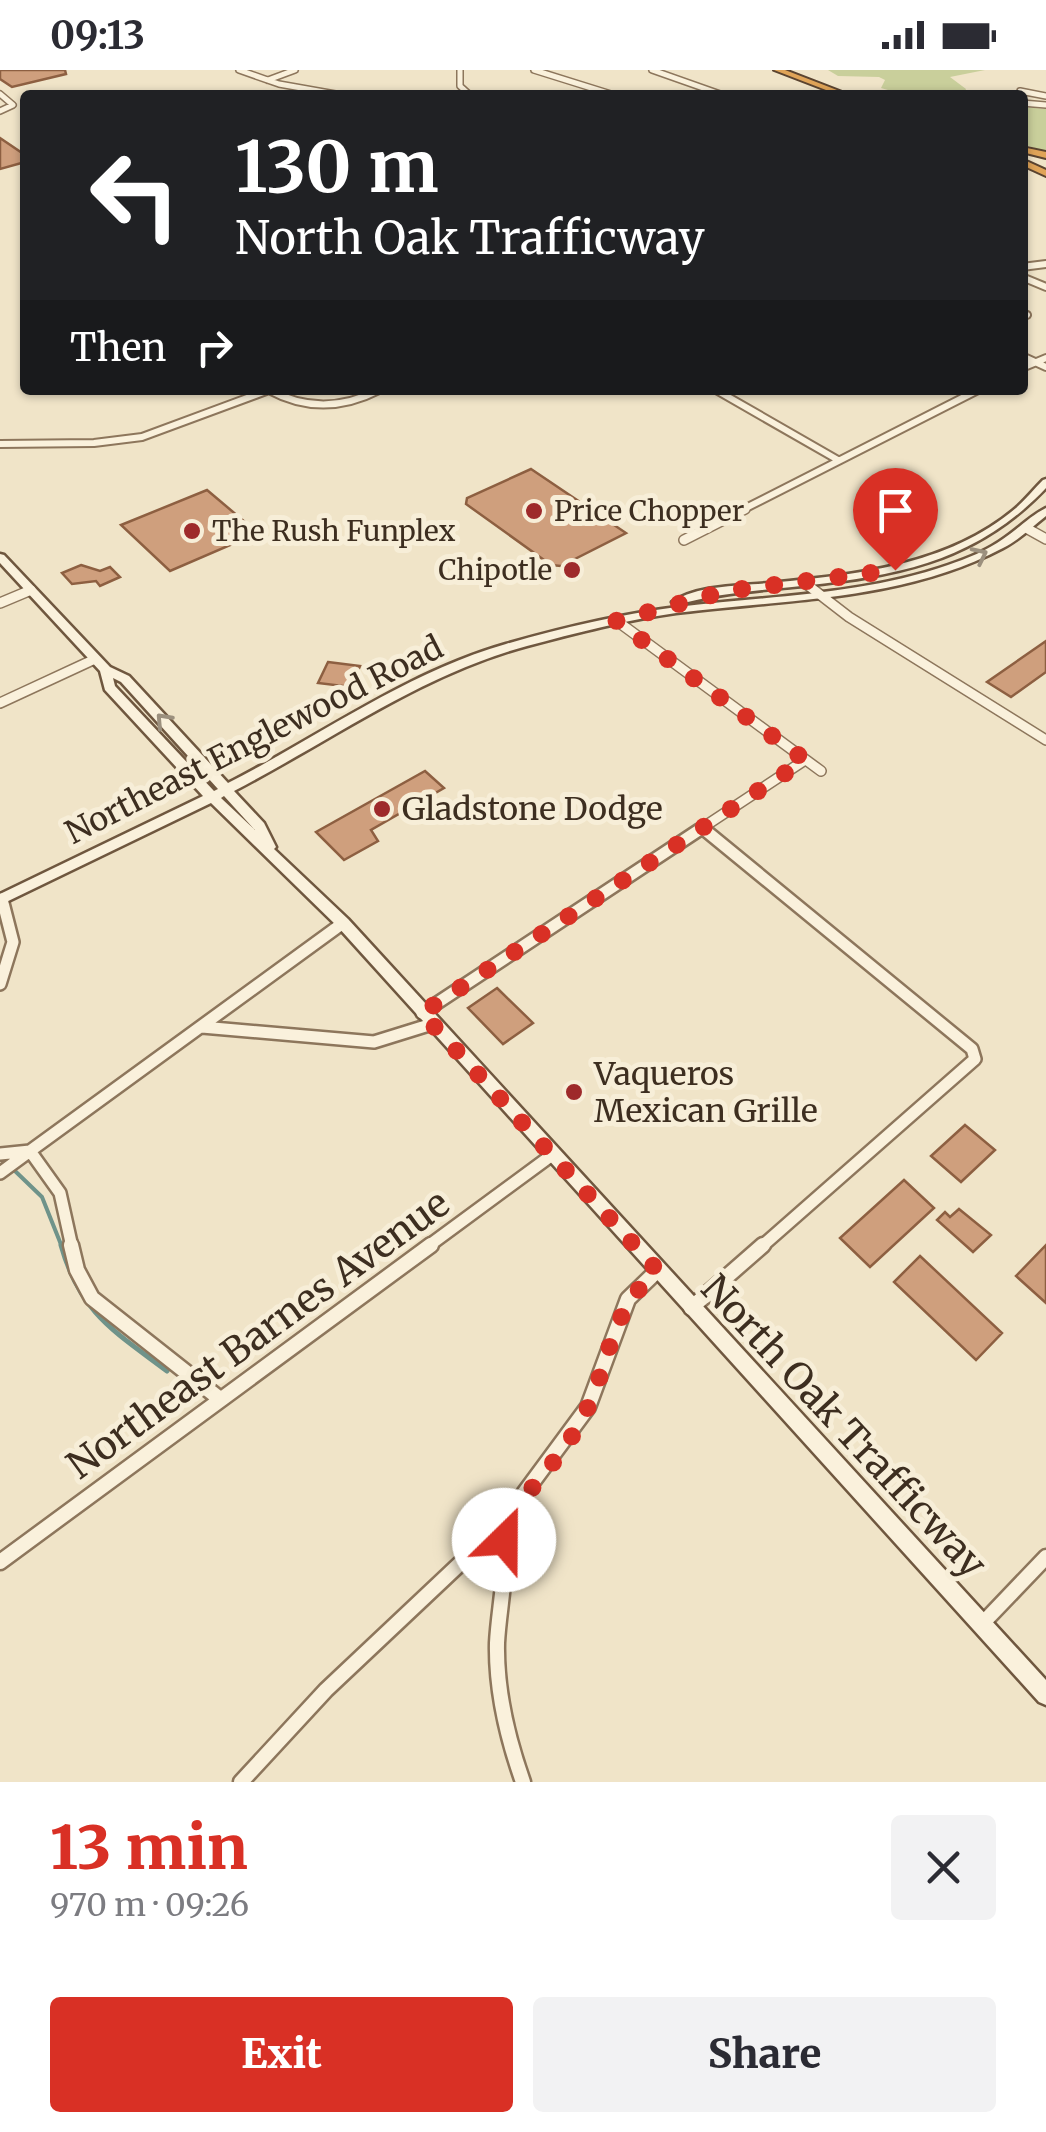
<!DOCTYPE html>
<html lang="en">
<head>
<meta charset="utf-8">
<style>
	:root { --surface:#fff; --page:#f2f2f3; --text:#2b2b33; --muted:#7c7c81; --accent:#d93025 }
	body { margin:0; font-family:Merriweather,serif; background:var(--page); color:var(--text); height:100vh; display:flex; flex-direction:column; font-size:38px; white-space:nowrap }
	* { box-sizing:border-box; margin:0 }
	p { font-size:32px; color:var(--muted) }
	.icon { flex:none; width:55px; height:55px; fill:none; stroke:currentColor; stroke-width:2; stroke-linecap:round; stroke-linejoin:round }
	.map { position:relative; height:1712px; overflow:hidden }
	.sheet { display:flex; flex-direction:column; background:var(--surface); flex:1 }
	.sheet>* { flex:none }
	.banner { position:absolute; left:20px; top:20px; width:1008px; height:305px; border-radius:10px; box-shadow:0 2px 8px #0004; background:#202124; color:#fff; overflow:hidden }
	.pin { position:absolute; display:grid; place-items:center; width:85px; height:85px; color:#fff; margin:-102px -42px; border-radius:50% 50% 50% 0; rotate:-45deg; box-shadow:0 0 10px #0007 }
	.pin .icon { rotate:45deg }
	.me { position:absolute; width:110px; margin:-55px; rotate:23deg; stroke-linejoin:round; filter:drop-shadow(0 0 8px #0008) }
	.turn { display:flex; align-items:center; gap:35px; height:210px; padding:0 50px; font-size:45px }
	.turn .icon { width:130px; height:130px; stroke-width:2.5 }
	.turn b { display:block; font-size:70px; line-height:85px }
	.then { display:flex; align-items:center; height:95px; padding:0 50px; background:#0003; gap:20px; font-size:38px }
	.round { display:grid; place-items:center; flex:none; width:105px; height:105px; border-radius:10px; background:var(--page) }
	.headline { display:flex; align-items:center; justify-content:space-between; height:170px; padding:0 50px }
	h1 { font-size:60px; font-weight:800; line-height:75px; color:var(--accent) }
	.primary-button { display:flex; gap:20px; margin-top:auto; padding:20px 50px }
	.primary-button a { flex:1; height:115px; border-radius:10px; background:var(--accent); color:#fff; font-size:40px; font-weight:800; line-height:115px; text-align:center }
	.primary-button a+a { background:var(--page); color:var(--text) }
	.status { display:flex; justify-content:space-between; align-items:center; height:70px; padding:0 50px; background:var(--surface); direction:ltr }
	.status svg { height:28px; fill:currentColor }
	.map>svg:first-child { display:block }
	.green { fill:#c9cf9b }
	.lines { fill:none; stroke-linecap:round; stroke-linejoin:round }
	.stream-far1 { stroke:#6f938a; stroke-width:4 }
	.stream { stroke:#6f938a; stroke-width:5 }
	.building { fill:#cf9f7d; stroke:#8d5f41; stroke-width:2.5 }
	.street-far4-casing { stroke:#8d765c; stroke-width:8 }
	.street-far3-casing { stroke:#8d765c; stroke-width:10 }
	.street-far2-casing { stroke:#8d765c; stroke-width:12 }
	.street-far1-casing { stroke:#8d765c; stroke-width:16 }
	.street-casing { stroke:#8d765c; stroke-width:19 }
	.secondary-casing { stroke:#6f573f; stroke-width:5 }
	.highway-casing { stroke:#5b4430; stroke-width:4 }
	.street-far4 { stroke:#faf1dc; stroke-width:5 }
	.street-far3 { stroke:#faf1dc; stroke-width:6 }
	.street-far2 { stroke:#faf1dc; stroke-width:9 }
	.street-far1 { stroke:#faf1dc; stroke-width:11 }
	.street { stroke:#faf1dc; stroke-width:14 }
	.secondary { fill:#faf1dc; fill-rule:evenodd }
	.highway { fill:#e0a458; fill-rule:evenodd }
	.oneway { stroke:#9c907e }
	.route { stroke:#d93025; stroke-width:18; stroke-dasharray:0 32.4 }
	.poi-dot { fill:#9e2a2b; stroke:#f7eed8; stroke-width:4 }
	.labels { text-anchor:middle; dominant-baseline:central; stroke-width:10; stroke-linejoin:round; paint-order:stroke }
	.far-poi-label { font-size:28px; fill:#3d2e20; stroke:#f7eed8; text-anchor:start }
	.street-label { font-size:32px; fill:#3d2e20; stroke:#f7eed8 }
	.poi-label { font-size:32px; fill:#3d2e20; stroke:#f7eed8; text-anchor:start }
	.near-street-label { font-size:38px; fill:#3d2e20; stroke:#f7eed8 }
</style>
</head>
<body>
<div class="status"><b>09:13</b><svg viewBox="0 0 49 12"><path d="M0 12V9h3v3zM5 12V6h3v6zM10 12V3h3v9zM15 12V0h3v12zM26 1h20v11H26zM47 4h2v5h-2z"/></svg></div>
<div class="map">
<svg width="1046" height="1712" viewBox="0 0 1046 1712">
	<rect width="100%" height="100%" fill="#f0e4c8"/>
	<path class="green" d="M828 0H985L950 7 966 19 964 25 888 20 881 18 885 10 879 7 838 6Z
		M1022 37 1046 39V82L1023 74Z"/>
	<g class="lines">
		<path class="stream-far1" d="M14 1100 42 1127 62 1177"/>
		<path class="stream" d="M61 1175C80 1243 114 1261 167 1301"/>
	</g>
	<path class="building" d="M0 0H65L66 4 12 17 0 9Z
		M0 68 25 85V92L0 99Z
		M531 399 626 463 561 496 551 495 466 434 467 428Z
		M207 420 258 463 170 501 121 455Z
		M81 495 100 501 110 497 120 507 100 516 96 511 72 514 62 503Z
		M1046 571V602L1011 627 987 612Z
		M328 592 360 596 351 617 318 613Z
		M425 701 444 718 371 760 378 771 344 790 316 762Z
		M497 918 533 953 503 974 468 938Z
		M965 1055 995 1080 961 1112 931 1086Z
		M904 1110 934 1138 870 1197 840 1168Z
		M959 1139 991 1165 973 1182 937 1150 945 1142 950 1147Z
		M1046 1175V1233L1016 1206Z
		M920 1186 1002 1263 976 1290 894 1212Z"/>
	<g class="lines">
		<g class="street-far4-casing">
			<path id="street-far4" d="M239 0 279 14 341 25
				M460 0V16L470 25
				M534 0 614 25
				M652 0 723 25
				M268 10 295 0
				M1020 21 1046 26
				M0 24 13 35 0 41
				M1022 33 1046 35"/>
		</g>
		<g class="street-far3-casing">
			<path id="street-far3" d="M1022 197 1046 194
				M1022 207 1046 217
				M1022 243 1027 245
				M1022 286 1046 297
				M1022 298 1046 288
				M269 320C306 340 342 339 379 320
				M716 320 838 390
				M0 374 94 373 142 367 269 320
				M740 441 978 320"/>
		</g>
		<g class="street-far2-casing">
			<path id="street-far2" d="M1028 459 1046 469
				M684 470 745 439
				M805 513 849 547 1046 670
				M0 533 31 520
				M617 551 821 701
				M0 633 95 589
				M703 758 708 762
				M696 762 805 690"/>
		</g>
		<g class="street-far1-casing">
			<path id="street-far1" d="M705 760 972 979 975 989 761 1177
				M0 914 13 872 2 829
				M422 943 699 760
				M202 957 374 972 432 954
				M0 1084 30 1081 343 853
				M0 1103 30 1081 60 1123 72 1177
				M427 1177 552 1085"/>
		</g>
		<g class="street-casing">
			<path id="street" d="M71 1175 77 1200 92 1228 220 1329
				M691 1238 763 1175
				M500 1456C510 1496 499 1533 497 1573 496 1621 507 1667 523 1712
				M0 1492 431 1175
				M982 1554 1046 1487
				M241 1712 326 1620 500 1456 588 1337 628 1229 657 1201"/>
		</g>
		<g class="secondary-casing">
			<path id="secondary" d="M1046 409V418C974 494 892 507 792 517 753 521 715 524 677 535L672 532C698 515 738 516 769 513 854 505 948 496 1016 438 1025 430 1034 419 1043 410Z
				M1046 438V446C1032 457 1019 470 1003 478 903 531 787 529 676 543 626 550 576 563 527 576 420 605 332 670 234 721L264 753 276 777 274 779 348 849 1046 1610V1635L1039 1632 338 857 211 733 0 835V824L203 726 105 620 100 601 0 493V484L4 485 110 597 129 606 228 713C320 666 405 603 506 574 562 558 620 544 677 537 768 526 861 525 948 495 966 489 988 480 1003 469 1018 459 1030 446 1046 438ZM113 608 121 612 218 719 214 721 115 616ZM224 726 254 759 255 760 221 728Z"/>
		</g>
		<g class="highway-casing">
			<path id="highway" d="M774 0H785L850 25H839Z
				M1022 77 1046 82V88L1022 82Z
				M1022 89 1046 100V106L1022 95Z"/>
		</g>
		<use href="#street-far4" class="street-far4"/>
		<use href="#street-far3" class="street-far3"/>
		<use href="#street-far2" class="street-far2"/>
		<use href="#street-far1" class="street-far1"/>
		<use href="#street" class="street"/>
		<use href="#secondary" class="secondary"/>
		<use href="#highway" class="highway"/>
	</g>
	<defs><path id="oneway-chevron" d="M-2-3.5L2.5 0L-2 3.5" fill="none" stroke-width="1.6" stroke-linecap="round" stroke-linejoin="round" transform="scale(2.5)"/></defs>
	<g class="oneway">
		<use href="#oneway-chevron" transform="translate(980 485) rotate(-26)"/>
		<use href="#oneway-chevron" transform="translate(163 650) rotate(-133)"/>
	</g>
	<g class="lines">
		<path class="route" d="M504 1470 500 1456C530 1419 569 1380 588 1337 613 1281 609 1245 657 1200L422 943 805 690 616 551 726 521 895 500"/>
	</g>
	<g class="poi-dot">
		<circle cx="534" cy="441" r="10"/>
		<circle cx="192" cy="461" r="10"/>
		<circle cx="572" cy="500" r="10"/>
		<circle cx="382" cy="739" r="10"/>
		<circle cx="574" cy="1022" r="10"/>
	</g>
	<g class="labels">
		<g class="far-poi-label">
			<text x="554" y="441">Price Chopper</text>
			<text x="212" y="461">The Rush Funplex</text>
			<text x="552" y="500" text-anchor="end">Chipotle</text>
		</g>
		<g class="street-label">
			<text transform="translate(254 670) rotate(-27)">Northeast Englewood Road</text>
		</g>
		<g class="poi-label">
			<text x="402" y="739">Gladstone Dodge</text>
			<text x="594" y="1004">Vaqueros<tspan x="594" dy="37">Mexican Grille</tspan></text>
		</g>
		<g class="near-street-label">
			<text transform="translate(258 1264) rotate(-36)">Northeast Barnes Avenue</text>
			<text transform="translate(844 1356) rotate(47)">North Oak Trafficway</text>
		</g>
	</g>
</svg>
<div class="pin" style="left:895px;top:500px;background:#d93025"><svg class="icon" aria-label="arrive" viewBox="0 0 24 24"><path d="M6 21V4h12l-3 4 3 4H6"/></svg></div>
<svg class="me" style="left:504px;top:1470px" viewBox="-20 -20 40 40"><circle r="19" fill="#fff"/><path d="M0-13L10 11 0 6-10 11z" fill="#d93025"/></svg>
<div class="banner">
<div class="turn"><svg class="icon" aria-label="left" viewBox="0 0 24 24"><path d="M17 20v-9H6M10 6l-5 5 5 5"/></svg><div><b>130 m</b>North Oak Trafficway</div></div>
<div class="then">Then<svg class="icon" aria-label="right" viewBox="0 0 24 24"><path d="M7 20v-9h11M14 6l5 5-5 5"/></svg></div>
</div>
</div>
<section class="sheet">
<div class="headline"><div><h1>13 min</h1><p>970 m · 09:26</p></div><a class="round"><svg class="icon" aria-label="close" viewBox="0 0 24 24"><path d="M6 6l12 12M18 6L6 18"/></svg></a></div>
<div class="primary-button"><a>Exit</a><a>Share</a></div>
</section>
</body>
</html>
